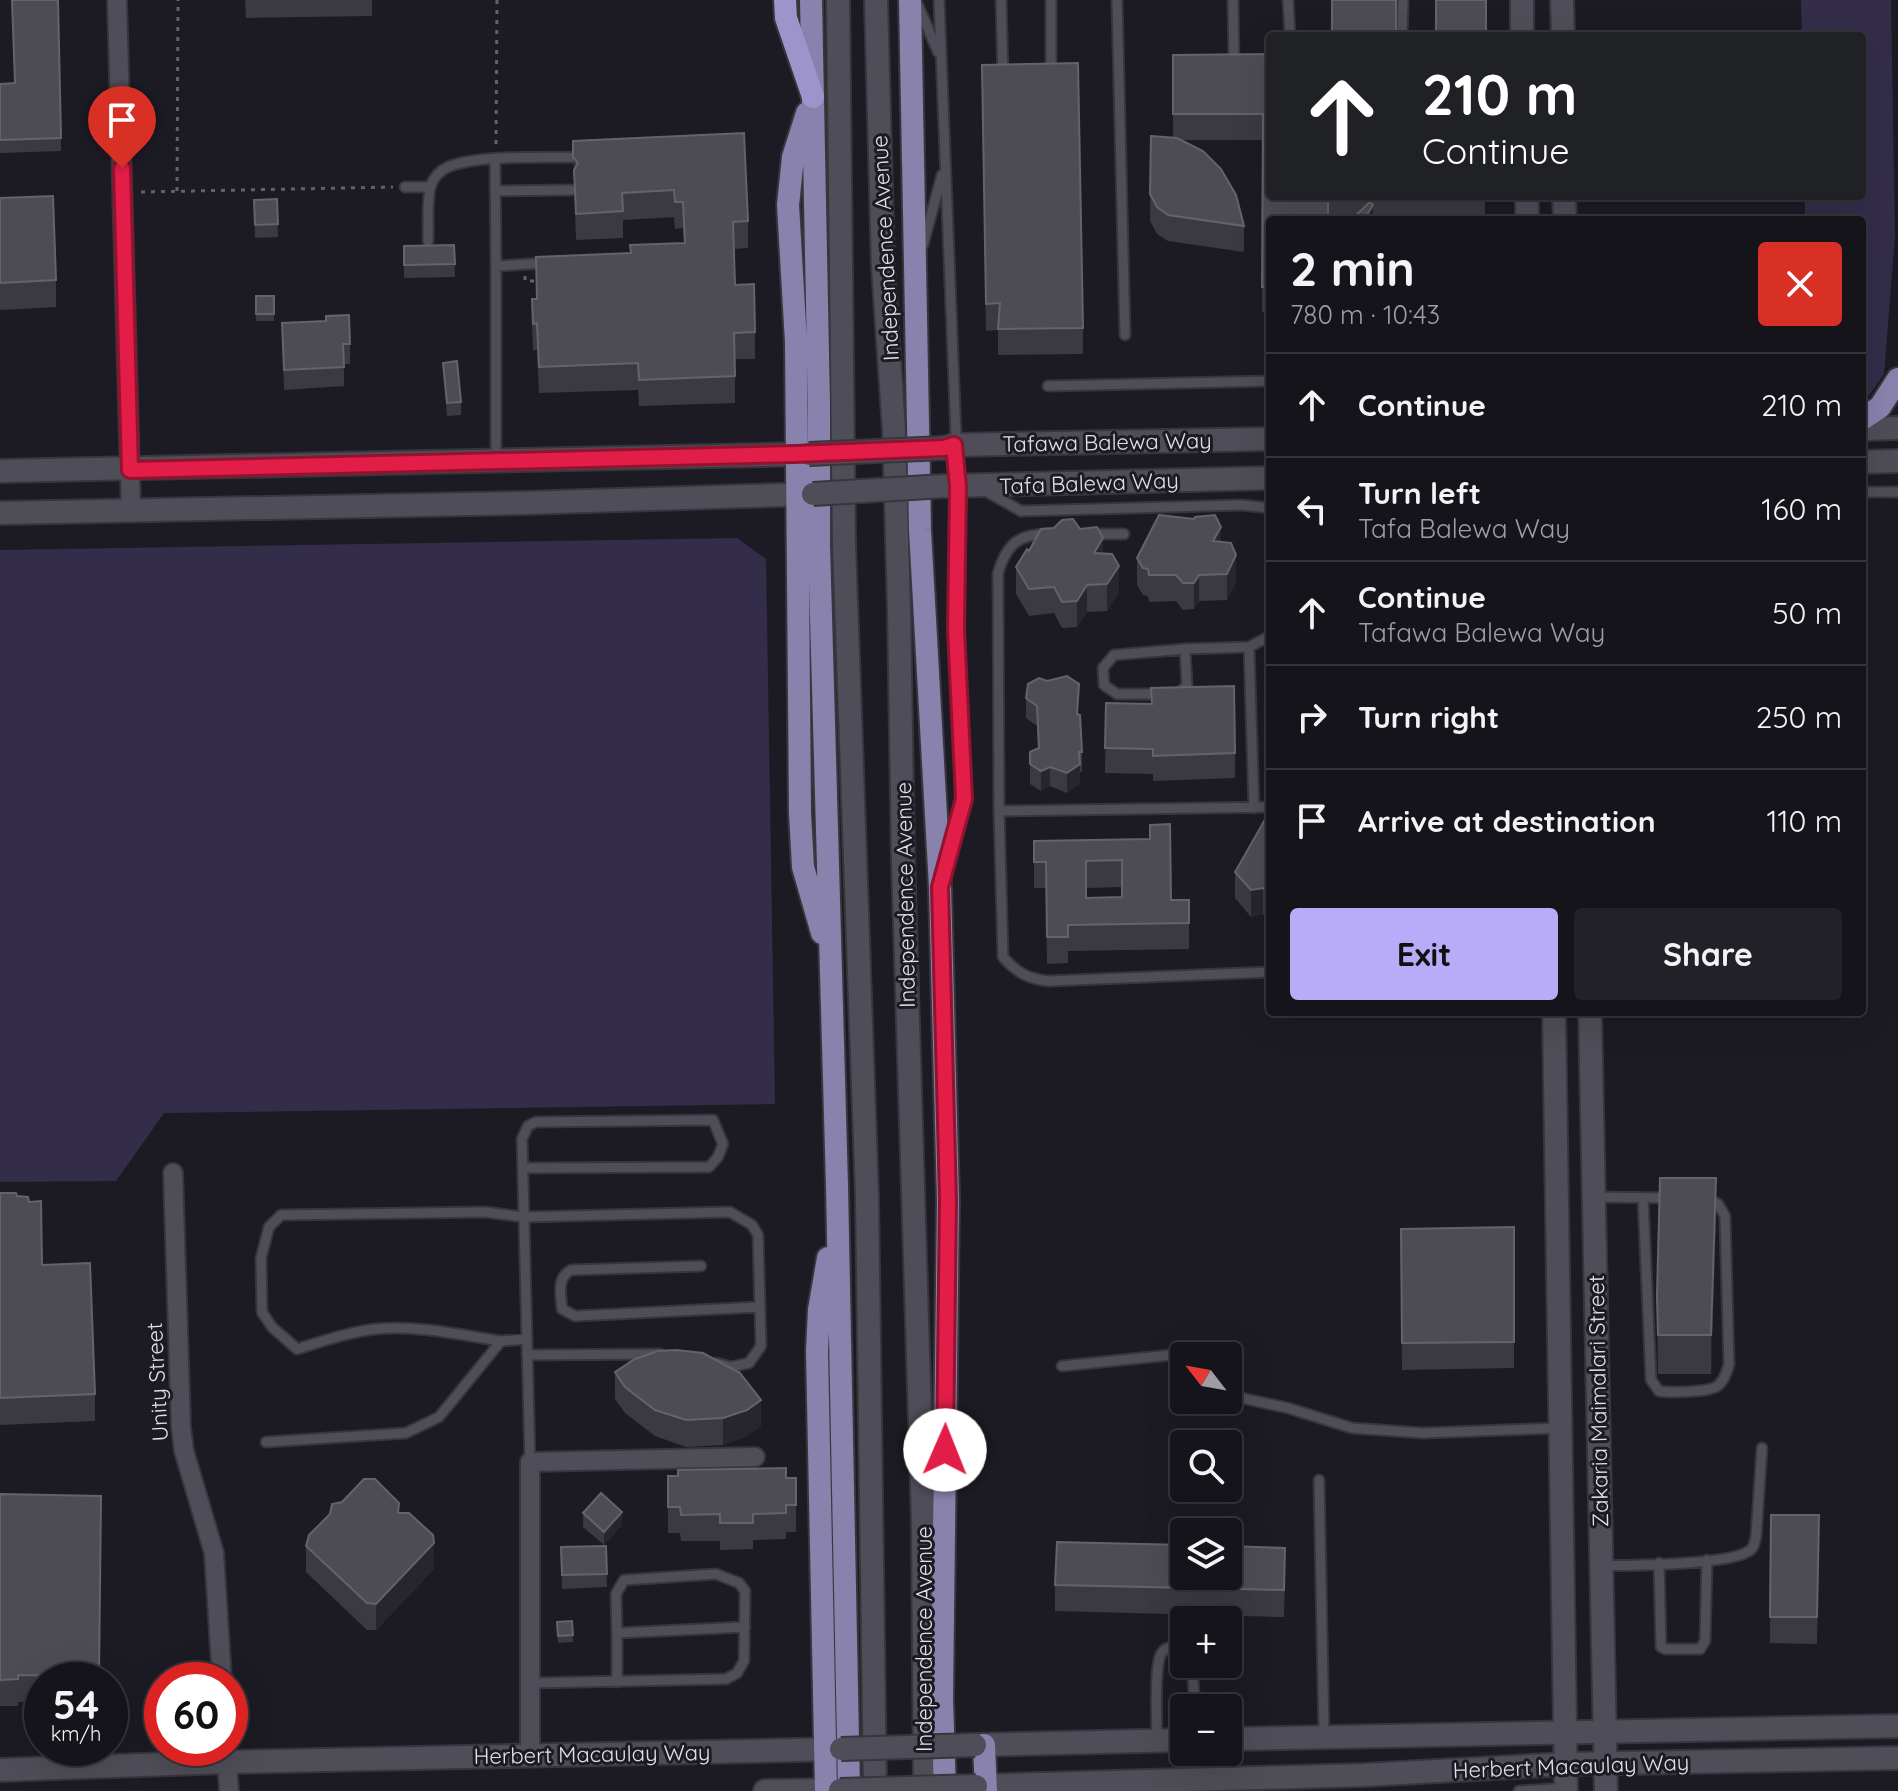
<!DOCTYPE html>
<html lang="en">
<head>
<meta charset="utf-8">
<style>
	:root { --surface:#15141b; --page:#222128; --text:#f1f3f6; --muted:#9d9ea3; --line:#34333a; --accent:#b8abf7 }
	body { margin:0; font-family:Quicksand,sans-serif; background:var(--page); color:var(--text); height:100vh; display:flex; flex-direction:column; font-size:30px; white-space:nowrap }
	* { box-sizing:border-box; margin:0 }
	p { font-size:26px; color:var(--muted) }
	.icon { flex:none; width:44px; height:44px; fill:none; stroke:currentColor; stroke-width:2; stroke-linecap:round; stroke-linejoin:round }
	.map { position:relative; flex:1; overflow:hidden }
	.sheet { position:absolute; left:1266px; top:216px; width:600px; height:800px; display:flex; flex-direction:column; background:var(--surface); border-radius:8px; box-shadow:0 8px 32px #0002,0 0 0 2px var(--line) }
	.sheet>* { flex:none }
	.hud { position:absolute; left:1266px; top:32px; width:600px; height:168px; border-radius:8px; box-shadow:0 8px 32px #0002,0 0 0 2px var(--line); background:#202124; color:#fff; overflow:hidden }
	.needle { width:52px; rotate:301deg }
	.controls { position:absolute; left:1170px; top:1342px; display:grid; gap:16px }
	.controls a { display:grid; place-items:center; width:72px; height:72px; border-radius:8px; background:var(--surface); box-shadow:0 8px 32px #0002,0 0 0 2px var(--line); font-size:40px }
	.speed { position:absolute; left:24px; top:1662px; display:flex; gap:16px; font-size:40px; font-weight:700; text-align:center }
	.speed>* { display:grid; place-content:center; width:104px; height:104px; border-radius:50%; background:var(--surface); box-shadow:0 8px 32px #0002,0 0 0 2px var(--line); line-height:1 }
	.speed small { font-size:20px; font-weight:400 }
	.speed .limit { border:12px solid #d22; background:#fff; color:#111 }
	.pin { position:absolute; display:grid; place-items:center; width:68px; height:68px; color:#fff; margin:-82px -34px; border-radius:50% 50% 50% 0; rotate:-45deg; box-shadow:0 0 8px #0007 }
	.pin .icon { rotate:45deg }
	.me { position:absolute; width:88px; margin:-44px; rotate:1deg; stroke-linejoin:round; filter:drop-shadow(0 0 6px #0008) }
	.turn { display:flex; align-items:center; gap:28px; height:168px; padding:0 24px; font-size:36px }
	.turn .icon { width:104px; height:104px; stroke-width:2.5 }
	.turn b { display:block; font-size:56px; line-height:68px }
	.round { display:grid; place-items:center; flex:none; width:84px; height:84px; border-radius:8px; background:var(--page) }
	.summary { display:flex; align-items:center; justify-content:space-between; height:136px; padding:0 24px }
	h1 { font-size:48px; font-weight:700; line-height:60px }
	.cta { display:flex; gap:16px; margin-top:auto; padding:16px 24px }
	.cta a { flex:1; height:92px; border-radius:8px; background:var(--accent); color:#111; font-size:32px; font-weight:700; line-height:92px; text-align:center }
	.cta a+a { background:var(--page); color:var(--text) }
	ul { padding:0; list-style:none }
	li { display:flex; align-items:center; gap:24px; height:104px; padding:0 24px; border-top:2px solid var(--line) }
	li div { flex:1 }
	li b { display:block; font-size:30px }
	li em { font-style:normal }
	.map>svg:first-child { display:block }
	.green { fill:#332d4a }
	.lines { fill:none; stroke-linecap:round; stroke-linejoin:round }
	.service-casing { stroke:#37363d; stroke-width:13 }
	.minor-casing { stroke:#37363d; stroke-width:22 }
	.tertiary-casing { stroke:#37363d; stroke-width:26 }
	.secondary-casing { stroke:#37363d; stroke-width:26 }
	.primary-casing { stroke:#37363d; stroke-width:26 }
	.trunk-casing { stroke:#37363d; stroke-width:26 }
	.path { stroke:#63626a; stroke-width:3; stroke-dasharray:4 6; stroke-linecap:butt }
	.service { stroke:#4f4e58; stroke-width:9 }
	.minor { stroke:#4f4e58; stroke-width:18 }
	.tertiary { stroke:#4f4e58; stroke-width:22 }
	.secondary { stroke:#4f4e58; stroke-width:22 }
	.primary { stroke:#8982ad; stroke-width:22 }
	.trunk { stroke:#9c94ca; stroke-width:22 }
	.secondary-bridge-casing { stroke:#37363d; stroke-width:26; stroke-linecap:butt }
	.secondary-bridge { stroke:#4f4e58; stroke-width:22 }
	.wall { fill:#3b3a43; fill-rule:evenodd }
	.shaded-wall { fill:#27262f }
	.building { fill:#4d4c55; stroke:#64636b; stroke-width:2; fill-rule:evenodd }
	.route-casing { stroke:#92132f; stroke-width:20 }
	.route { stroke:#e11d48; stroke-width:14 }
	.labels { text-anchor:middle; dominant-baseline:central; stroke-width:6; stroke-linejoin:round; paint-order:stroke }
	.street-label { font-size:22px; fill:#e0dfe5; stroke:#1c1b24 }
</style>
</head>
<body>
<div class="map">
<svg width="1898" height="1791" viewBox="0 0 1898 1791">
	<rect width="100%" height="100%" fill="#1c1b24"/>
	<path class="green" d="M1801 0H1891L1895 237 1884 374 1862 405V220H1805V196H1862V36H1802Z
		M737 538 766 559 775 1104 164 1113 116 1181 0 1182V550Z"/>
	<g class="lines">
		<g class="service-casing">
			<path id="service" d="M939 0 958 487 956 629 964 799 946 865
				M1001 0 1003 77
				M1051 0V71
				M1117 0 1125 335
				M1233 0 1234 66
				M1288 0 1290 36
				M917 3 938 52
				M1402 36 1403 0
				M495 160 496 266
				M405 187H430
				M495 191 571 190
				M428 241C429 224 426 200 431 185 434 177 441 170 448 167 479 154 549 158 585 157
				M923 245 942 175
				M1048 386 1270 381
				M496 460V266L546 263
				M984 490 1021 511 1242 505 1270 508
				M1862 492H1898
				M1090 534H1124
				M1249 647 1254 808
				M1164 694H1117L1104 685 1103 668 1114 655 1185 649 1249 647 1270 636
				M1178 694 1187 685 1185 649
				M1270 807 999 811 1003 957C1017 973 1028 979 1049 981L1270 972
				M999 811 998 573C1006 546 1017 534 1047 534
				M523 1168 709 1167 718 1157 723 1144 713 1120 536 1122 528 1126 522 1139 530 1462
				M1594 1197 1671 1198
				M1643 1198 1651 1380 1659 1391C1671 1393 1706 1392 1716 1387 1724 1382 1726 1373 1729 1365L1725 1216 1718 1204 1706 1198
				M701 1266 571 1270C556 1279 561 1294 562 1309L575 1316 759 1307
				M501 1341C461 1335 417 1325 376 1329 349 1332 323 1341 297 1349L272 1327 262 1312 261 1258 269 1227 281 1215 485 1212 524 1217 730 1212 752 1225 758 1235 761 1346 749 1363 731 1367 716 1363
				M527 1355 660 1354
				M1062 1366 1181 1354 1188 1356
				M1228 1395 1288 1408 1352 1428 1423 1433 1561 1428
				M266 1442 406 1433 439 1417 501 1341 527 1339
				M1319 1480 1324 1736
				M1659 1563 1661 1647 1665 1649H1700L1705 1641 1707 1560
				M1601 1566C1631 1565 1725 1565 1747 1552 1754 1549 1754 1544 1756 1537L1762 1448
				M617 1633V1682
				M1192 1664 1195 1708
				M530 1683 726 1679 737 1673 744 1661 745 1591 739 1583 716 1574 624 1580 616 1594 617 1633 745 1627
				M1157 1740C1157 1722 1154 1668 1161 1654 1166 1645 1175 1646 1184 1649
				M1519 1791 1566 1788"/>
		</g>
		<g class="minor-casing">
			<path id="minor" d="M117 0 131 511
				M173 1173 181 1428 184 1451 214 1553 222 1680
				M226 1748 229 1791
				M530 1755V1462L755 1457"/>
		</g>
		<g class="tertiary-casing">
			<path id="tertiary" d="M1522 0V36
				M1562 0 1563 36
				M1527 196V220
				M1564 196 1565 220
				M1554 1012 1566 1791
				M1590 1012 1606 1791"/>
		</g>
		<g class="secondary-casing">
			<path id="secondary" d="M838 0 844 545 867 1196 875 1791
				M876 0 883 266 894 430 899 608 903 859 923 1520 925 1791
				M1862 429 1898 428
				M944 448 954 445 1270 439
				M1862 462 1898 461
				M0 471 809 454
				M944 486 1270 478
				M0 513 522 503 813 494
				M1228 1739 1898 1726
				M975 1745 1184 1740
				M0 1770 227 1762 841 1749
				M976 1786 1364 1775 1566 1764 1898 1758
				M765 1791 840 1790"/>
		</g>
		<g class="primary-casing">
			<path id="primary" d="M811 0 819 404V545L837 1186 849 1791
				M910 0 920 530 940 887 948 1200 942 1699 945 1791
				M807 113 793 157 788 205 796 342 800 813 803 867 822 933
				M1862 419 1880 407 1898 379
				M984 1745 986 1791
				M826 1791 817 1351 819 1310 828 1258"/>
		</g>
		<g class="trunk-casing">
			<path id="trunk" d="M785 0 786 18 813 97"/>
		</g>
		<path class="path" d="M496 144 497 0
			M177 191 178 0
			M141 192 393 187
			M525 276V281H536"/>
		<use href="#service" class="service"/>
		<use href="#minor" class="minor"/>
		<use href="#tertiary" class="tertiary"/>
		<use href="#secondary" class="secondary"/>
		<use href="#primary" class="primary"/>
		<use href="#trunk" class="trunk"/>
		<g class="secondary-bridge-casing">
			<path id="secondary-bridge" d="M809 454 944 448
				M813 494 944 486
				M841 1749 975 1745
				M840 1790 976 1786"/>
		</g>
		<use href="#secondary-bridge" class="secondary-bridge"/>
	</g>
	<path class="wall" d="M58 0 61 151 0 153V84L15 83Z
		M245 0H372V16L246 18Z
		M1270 54V196H1485V217H1373V220L1355 217H1328L1270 220V312H1262L1263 140H1181L1244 226V252L1168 241 1157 234 1150 221 1151 136 1173 138V55Z
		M982 91 1083 328V354L998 355V330L986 331Z
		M573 141 748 221V248L734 249 735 285 755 332V359H735V403L639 406 638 390 539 393 537 350H533L532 326V299H536V257L631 253 684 243 683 228 675 229 674 217 623 220V238L576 240Z
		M0 198 56 280V307L0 310Z
		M277 199 278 237 255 238 254 200Z
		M454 245 455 277 404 278V246Z
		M256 296H274V321H256Z
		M282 323 350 344V364H344V386L284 390Z
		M443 363 461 402V415L447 416Z
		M1221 542 1236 582 1227 600 1199 601 1194 609 1183 610 1176 601 1149 602 1148 596 1143 595 1137 585V558Z
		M1029 551 1103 554 1119 592 1107 611 1087 612 1077 627 1062 628 1054 613 1029 616 1016 594V567Z
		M1026 698 1078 715 1082 752V772H1080V783L1067 793 1050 786 1041 791 1030 784V752L1038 748 1037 726 1026 718Z
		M1106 703 1235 753V778L1153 781V774L1105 773Z
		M1270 816V922L1263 914 1251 917 1235 898V872Z
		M1150 839 1171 900H1189V949L1068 951V963L1047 964 1046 888H1034V841ZM1122 887V897L1086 898V888Z
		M0 1193 42 1265 95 1394V1421L0 1425Z
		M1716 1217 1711 1374H1658L1657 1296Z
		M1514 1227V1368L1402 1370 1401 1229Z
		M615 1372 761 1426 747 1436 723 1445 686 1447 655 1436 625 1413 615 1399Z
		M668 1476 796 1478V1532H786V1539L753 1540V1549L720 1550V1541H681L680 1533H668Z
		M0 1494 101 1496 99 1680H42V1702H18V1706H0Z
		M399 1513 434 1569 376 1630H367L306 1572V1546Z
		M583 1513 622 1525 604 1545 583 1527Z
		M1771 1515H1819L1817 1644 1770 1643Z
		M606 1546 607 1587 562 1589 561 1547Z
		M1285 1574 1284 1617 1055 1611V1585Z
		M572 1621 573 1642 558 1643 557 1622Z"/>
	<path class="shaded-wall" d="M1373 205V220H1364Z
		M1221 527V554L1213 541Z
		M1103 538V564L1094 553Z
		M1236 555V582L1227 600V574Z
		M1119 566V592L1107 611V584Z
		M1199 575V601L1194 609V583Z
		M1087 585V612L1077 627V601Z
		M1080 764V783L1067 793V773Z
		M1050 767V786L1041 791V771Z
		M1263 888V914L1251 917V890Z
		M1716 1178V1217L1711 1374V1335Z
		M761 1400V1426L747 1436 723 1445V1418Z
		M622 1512V1525L604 1545V1532Z
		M434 1543V1569L376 1630V1604Z"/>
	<path class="building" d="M12 0H58L61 138 0 140V84L15 83Z
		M1332 0H1396V36H1332Z
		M1436 0H1486V36H1436Z
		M1270 54V196H1328V220H1270V287H1262L1263 114H1173V55Z
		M1078 63 1083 328 998 329 1000 303 986 304 982 65Z
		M744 133 748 221 733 222 735 285 754 284 755 332 734 333 735 376 639 380 638 363 539 367 537 323 533 324 532 299H537L536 257 631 253 630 245 685 243 683 202H675L674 190 622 193 623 211 576 214 574 170 578 163 573 157V141Z
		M1151 136 1177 138 1203 151 1221 169 1236 195 1244 226 1168 215 1157 207 1150 194Z
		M53 196 56 280 0 283V198Z
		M277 199 278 224 255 225 254 200Z
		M1370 202 1373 205 1364 220H1351Z
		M454 245 455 264 404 265V246Z
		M256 296H274V314H256Z
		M349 315 350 344H343L344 367 284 370 282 323 326 321V316Z
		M457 361 461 402 447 403 443 363Z
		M1159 515 1194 519 1195 517 1215 515 1221 527 1213 541 1231 543 1236 555 1227 574 1199 575 1194 583H1183L1176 575H1149L1148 569 1143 568 1137 558Z
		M1073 519 1080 529 1097 527 1103 538 1094 553 1112 554 1119 566 1107 584 1087 585 1077 601 1062 602 1054 587 1029 589 1016 567 1027 549 1029 551 1041 529 1054 528 1062 520Z
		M1067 676 1079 684 1077 714 1080 715 1082 752H1079L1080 764 1067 773 1050 767 1041 771 1030 764V752L1039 748 1037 706 1026 698 1028 684 1039 678 1047 681Z
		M1234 686 1235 753 1153 756V749L1105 748 1106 703 1152 704 1151 688Z
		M1267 816H1270V895L1263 888 1251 890 1235 872Z
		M1170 824 1171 900H1189V923L1068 925V937H1047L1046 862H1034V841L1150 839V825ZM1122 860V897L1086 898V861Z
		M1660 1178H1716L1711 1335H1658L1657 1296Z
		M0 1193H16L17 1196 28 1197 29 1202 41 1201 42 1265 90 1263 95 1394 0 1398Z
		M1514 1227V1342L1402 1343 1401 1229Z
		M676 1350 703 1353 740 1373 761 1400 747 1410 723 1418 686 1420 655 1410 625 1387 615 1372 635 1359 658 1351Z
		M786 1468V1478H796V1505H786V1513L753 1514V1523H720V1514L681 1515 680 1507H668V1476H678V1470Z
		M364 1479H375L399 1503 398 1513H409L433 1535 434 1543 376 1604 367 1603 306 1546 309 1535 330 1514 332 1504 342 1502Z
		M601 1493 622 1512 604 1532 583 1513Z
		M0 1494 101 1496 99 1676 18 1675V1679L0 1680Z
		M1771 1515H1819L1817 1617H1770Z
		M1057 1542 1184 1545V1576H1228V1546L1285 1548 1284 1590 1055 1585Z
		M606 1546 607 1574 562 1575 561 1547Z
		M572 1621 573 1635 558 1636 557 1622Z"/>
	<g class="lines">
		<g class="route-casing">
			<path id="route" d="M122 168 130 470 795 454 944 448 954 445 958 487 956 629 964 799 940 887 948 1200 945 1450"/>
		</g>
		<use href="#route" class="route"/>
	</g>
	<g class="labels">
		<g class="street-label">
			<text transform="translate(885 248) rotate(-93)">Independence Avenue</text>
			<text transform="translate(1107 442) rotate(-1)">Tafawa Balewa Way</text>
			<text transform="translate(1089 483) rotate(-2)">Tafa Balewa Way</text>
			<text transform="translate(905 895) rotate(-91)">Independence Avenue</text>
			<text transform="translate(157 1382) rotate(-93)">Unity Street</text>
			<text transform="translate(1598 1401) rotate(-91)">Zakaria Maimalari Street</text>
			<text transform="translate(924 1639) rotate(-90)">Independence Avenue</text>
			<text transform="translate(592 1754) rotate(-1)">Herbert Macaulay Way</text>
			<text transform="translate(1571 1766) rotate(-2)">Herbert Macaulay Way</text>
		</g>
	</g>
</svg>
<div class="controls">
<a><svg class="needle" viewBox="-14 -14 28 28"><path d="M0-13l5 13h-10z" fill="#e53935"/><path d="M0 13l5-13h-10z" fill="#9d9ea3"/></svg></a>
<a><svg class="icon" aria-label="search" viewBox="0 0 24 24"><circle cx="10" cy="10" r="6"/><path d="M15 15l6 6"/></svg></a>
<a><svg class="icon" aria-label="layers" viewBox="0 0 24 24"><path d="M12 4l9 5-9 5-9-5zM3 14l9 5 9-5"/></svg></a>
<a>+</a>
<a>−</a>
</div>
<div class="speed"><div>54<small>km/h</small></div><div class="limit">60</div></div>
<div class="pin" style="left:122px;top:168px;background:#d93025"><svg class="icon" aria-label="arrive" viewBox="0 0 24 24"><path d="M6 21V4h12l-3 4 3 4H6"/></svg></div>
<svg class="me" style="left:945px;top:1450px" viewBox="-20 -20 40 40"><circle r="19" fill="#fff"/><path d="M0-13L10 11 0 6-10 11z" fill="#e11d48"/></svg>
<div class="hud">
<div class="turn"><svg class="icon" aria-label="ahead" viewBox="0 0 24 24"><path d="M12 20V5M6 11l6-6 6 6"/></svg><div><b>210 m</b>Continue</div></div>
</div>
<section class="sheet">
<div class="summary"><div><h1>2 min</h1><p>780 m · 10:43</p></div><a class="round" style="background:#d93025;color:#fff"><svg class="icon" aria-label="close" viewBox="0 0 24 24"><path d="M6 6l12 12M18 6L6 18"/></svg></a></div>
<ul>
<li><svg class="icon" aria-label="ahead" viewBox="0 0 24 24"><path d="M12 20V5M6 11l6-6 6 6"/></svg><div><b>Continue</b></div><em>210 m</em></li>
<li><svg class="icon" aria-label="left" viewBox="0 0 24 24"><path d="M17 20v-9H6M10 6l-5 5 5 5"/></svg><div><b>Turn left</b><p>Tafa Balewa Way</p></div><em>160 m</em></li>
<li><svg class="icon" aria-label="ahead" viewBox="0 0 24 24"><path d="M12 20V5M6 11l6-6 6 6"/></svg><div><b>Continue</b><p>Tafawa Balewa Way</p></div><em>50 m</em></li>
<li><svg class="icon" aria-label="right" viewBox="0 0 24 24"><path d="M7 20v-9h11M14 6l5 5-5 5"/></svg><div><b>Turn right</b></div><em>250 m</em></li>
<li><svg class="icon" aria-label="arrive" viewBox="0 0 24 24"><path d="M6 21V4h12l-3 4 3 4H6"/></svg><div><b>Arrive at destination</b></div><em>110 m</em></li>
</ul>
<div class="cta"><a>Exit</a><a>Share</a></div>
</section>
</div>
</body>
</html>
